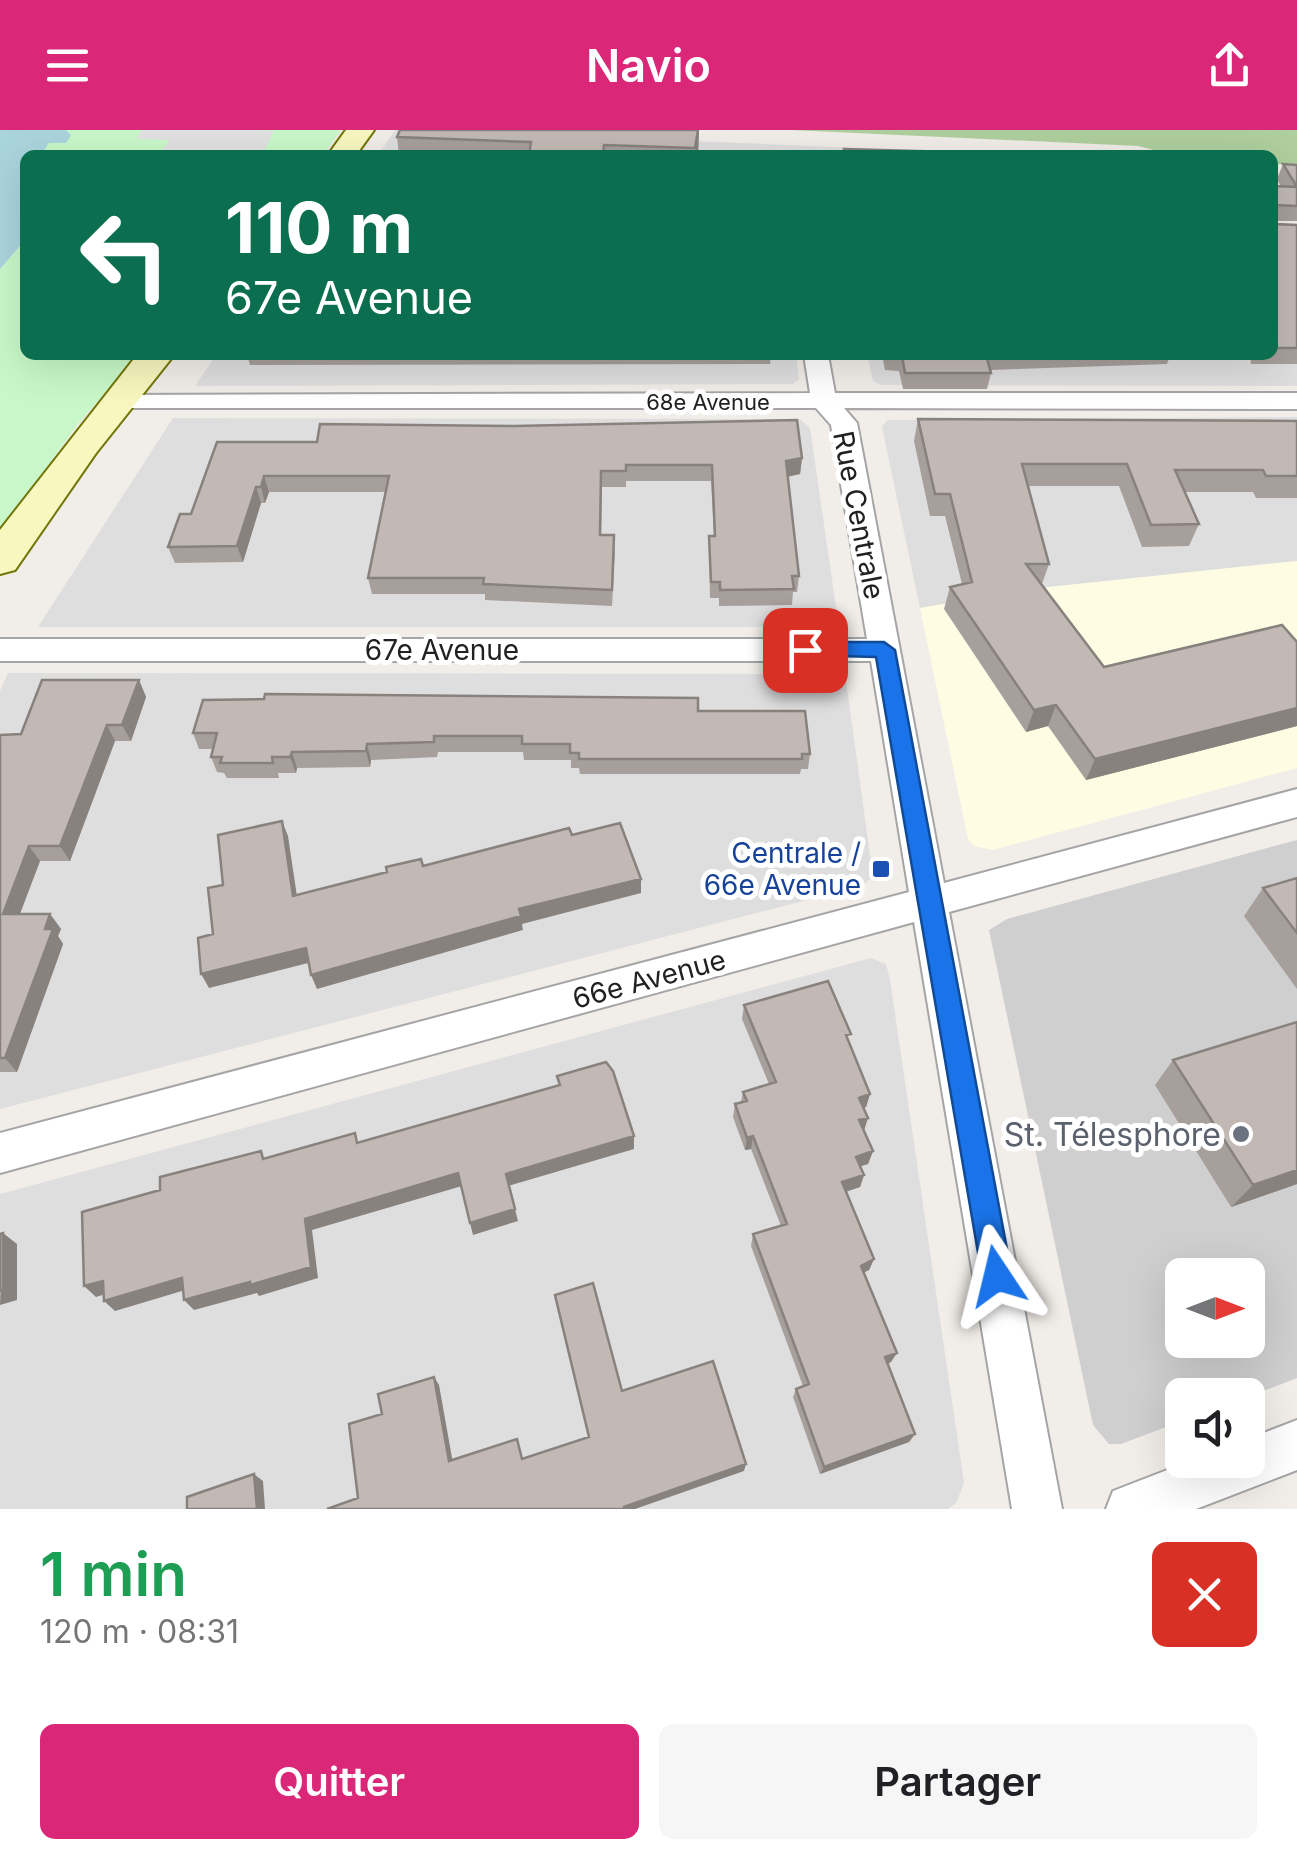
<!DOCTYPE html>
<html lang="fr">
<head>
<meta charset="utf-8">
<style>
	:root { --surface:#fff; --page:#f6f6f6; --text:#202124; --muted:#757577; --accent:#db2777 }
	body { margin:0; font-family:Inter,sans-serif; background:var(--page); color:var(--text); height:100vh; display:flex; flex-direction:column; font-size:38px; white-space:nowrap }
	* { box-sizing:border-box; margin:0 }
	p { font-size:32px; color:var(--muted) }
	.icon { flex:none; width:55px; height:55px; fill:none; stroke:currentColor; stroke-width:2; stroke-linecap:round; stroke-linejoin:round }
	.map { position:relative; height:1379px; overflow:hidden }
	.panel { display:flex; flex-direction:column; background:var(--surface); flex:1 }
	.panel>* { flex:none }
	.hud { position:absolute; left:20px; top:20px; width:1258px; height:210px; border-radius:15px; box-shadow:0 10px 40px #0002; background:#0b6e4f; color:#fff; overflow:hidden }
	.needle { width:65px; rotate:90deg }
	.fabs { position:absolute; left:1165px; top:1128px; display:grid; gap:20px }
	.fabs a { display:grid; place-items:center; width:100px; height:100px; border-radius:15px; background:var(--surface); box-shadow:0 10px 40px #0002; font-size:50px }
	.pin { position:absolute; display:grid; place-items:center; width:85px; height:85px; color:#fff; margin:-42px; border-radius:20px; box-shadow:0 5px 15px #0006 }
	.me { position:absolute; width:110px; margin:-55px; rotate:350deg; stroke-linejoin:round; filter:drop-shadow(0 0 8px #0008) }
	.turn { display:flex; align-items:center; gap:35px; height:210px; padding:0 40px; font-size:45px }
	.turn .icon { width:130px; height:130px; stroke-width:2.5 }
	.turn b { display:block; font-size:70px; line-height:85px }
	.round { display:grid; place-items:center; flex:none; width:105px; height:105px; border-radius:15px; background:var(--page) }
	.headline { display:flex; align-items:center; justify-content:space-between; height:170px; padding:0 40px }
	h1 { font-size:60px; font-weight:600; line-height:75px; color:#1e9e55 }
	.button { display:flex; gap:20px; margin-top:auto; padding:20px 40px }
	.button a { flex:1; height:115px; border-radius:15px; background:var(--accent); color:#fff; font-size:40px; font-weight:600; line-height:115px; text-align:center }
	.button a+a { background:var(--page); color:var(--text) }
	header { display:flex; justify-content:space-between; align-items:center; height:130px; padding:0 40px; background:var(--accent); color:#fff; font-size:45px; font-weight:600 }
	.map>svg:first-child { display:block }
	.residential { fill:#dfdede }
	.education { fill:#fefde4 }
	.religious { fill:#cfcfcf; fill-rule:evenodd }
	.forest { fill:#afcf9e }
	.park { fill:#c8f8c9 }
	.parking { fill:#e1e1e1 }
	.water { fill:#aad4dd }
	.lines { fill:none; stroke-linecap:round; stroke-linejoin:round }
	.minor-casing { stroke:#a5a5a5; stroke-width:4 }
	.secondary-casing { stroke:#727709; stroke-width:4 }
	.minor { fill:#fff; fill-rule:evenodd }
	.secondary { fill:#f8f7bf; fill-rule:evenodd }
	.wall { fill:#a79f9b }
	.shaded-wall { fill:#88827e }
	.building { fill:#c2b9b4; stroke:#88827e; stroke-width:2.5 }
	.route { fill:#1a73e8; stroke:#114b97; stroke-width:2.5 }
	.transit-dot { fill:#1a4fb4; stroke:#fff; stroke-width:4 }
	.worship-dot { fill:#6b7280; stroke:#fff; stroke-width:4 }
	.labels { text-anchor:middle; dominant-baseline:central; stroke-width:10; stroke-linejoin:round; paint-order:stroke }
	.far-street-label { font-size:22px; fill:#212121; stroke:#fff }
	.street-label { font-size:28px; fill:#212121; stroke:#fff }
	.transit-label { font-size:28px; fill:#164399; stroke:#fff; text-anchor:end }
	.near-worship-label { font-size:32px; fill:#5b616d; stroke:#fff; text-anchor:end }
</style>
</head>
<body>
<header><svg class="icon" aria-label="menu" viewBox="0 0 24 24"><path d="M4 6h16M4 12h16M4 18h16"/></svg>Navio<svg class="icon" aria-label="share" viewBox="0 0 24 24"><path d="M12 15V3M7 8l5-5 5 5M5 13v7h14v-7"/></svg></header>
<div class="map">
<svg width="1297" height="1379" viewBox="0 0 1297 1379">
	<rect width="100%" height="100%" fill="#f1ede8"/>
	<path class="residential" d="M395 0H432L1022 25H378Z
		M1297 114V256L881 255 873 251 867 225H1272Z
		M216 225H796L799 249 793 254 195 256Z
		M1297 287V431L1030 459 920 478 882 297 887 290Z
		M173 288 800 289 810 298 838 491 823 497H38Z
		M8 543 834 544 846 551 847 558 873 747 861 756 0 979V561Z
		M871 828 886 834 890 850 964 1353 956 1373 948 1379H0V1064Z"/>
	<path class="education" d="M1297 431V638L993 720 974 716 968 709 920 478 1030 459Z"/>
	<path class="religious" d="M1297 710V1248L1248 1267 1182 1265V1291L1121 1314H1109L1093 1295 989 800 1007 789ZM1182 1145H1248V1210H1182Z"/>
	<path class="forest" d="M791 0H1297V35L1273 34 1272 25H1173L1138 16Z"/>
	<path class="park" d="M66 0H341L323 25H41L49 13 71 5Z
		M25 110V225H137L78 294 0 401V139Z"/>
	<path class="parking" d="M142 0H256L274 1 262 25H158L170 10 136 9Z"/>
	<path class="water" d="M0 0H66L71 5 66 13H49L41 25H25V55L20 67 25 76V110L0 139Z"/>
	<g class="lines">
		<g class="minor-casing">
			<path id="minor" d="M804 225H828L835 263H1297V279L844 278 857 293 944 753 1297 659V687L949 782 1062 1379H1012L914 792 0 1043V1003L909 762 871 531H0V509H867L831 295 816 278H119L110 275 106 270 110 265 810 263Z
				M1297 1290V1340L1196 1379H1106L1113 1361 1193 1330H1248V1309Z"/>
		</g>
		<g class="secondary-casing">
			<path id="secondary" d="M346 0H374L356 25H328Z
				M137 225H174L96 323 15 440 0 444V400Z"/>
		</g>
		<use href="#minor" class="minor"/>
		<use href="#secondary" class="secondary"/>
	</g>
	<path class="wall" d="M699 0 698 25H399L397 7Z
		M1283 34 1297 35V91H1275V94L1297 95V234H1251L1250 226H1170L1167 234 990 240 991 243 987 259H903L899 241 885 240 882 225H1272V56L1281 57 1277 49Z
		M247 225H771L770 234 250 235Z
		M918 289 1297 291V368H1256L1253 362H1184L1199 394 1189 416 1142 417 1119 356H1028L1049 434 1042 454 1104 537 1297 512V596L1086 650 1048 596 1026 602 944 479 950 457 962 454 945 386H930L914 311Z
		M217 312 802 328 800 344 788 347 799 446 797 462H793L792 475 719 476V468H710L709 406H714L711 351H626V357H602L601 405 615 421 612 476 485 470V464H372L368 448 386 362H269L265 373H261L243 432 175 433 168 417 191 384Z
		M139 550 146 567 131 611H115L70 731H40L20 784H50L61 799 58 806 63 814 17 942H0V605L21 604Z
		M698 581 810 624 808 639H801L800 644H580L579 638H571V630H524L523 622H438L437 627 371 630 370 637 297 638 296 643H278L279 648H227L224 643 217 642 211 627 213 619H199L193 603Z
		M1297 748V859L1244 786 1263 758Z
		M744 875 849 912 870 964 866 977 863 978V1001L873 1021 868 1034 860 1036 864 1045 860 1057 846 1062 874 1129 869 1140 863 1143 891 1232 887 1234 915 1304 909 1312 820 1344 793 1267 796 1259 803 1256 751 1116 753 1104 781 1096 751 1019 745 1020 733 987 735 974 741 972 743 962 769 954 742 889Z
		M1173 930 1297 1054 1231 1077 1155 955Z"/>
	<path class="shaded-wall" d="M698 0H699L698 25H695Z
		M802 328 800 344 784 347 786 331Z
		M264 346 269 362 265 373 261 357Z
		M256 357 261 373 243 432 237 416Z
		M139 550 146 567 131 611 122 595Z
		M1056 575 1048 596 1026 602 1034 580Z
		M1297 578V596L1086 650 1095 629Z
		M107 595 115 611 70 731 60 716Z
		M367 614 371 630 370 637 366 621Z
		M292 622 297 638 296 643 290 627Z
		M282 691 288 706 299 780 293 766Z
		M29 716 40 731 14 799 3 784Z
		M641 749V763L522 794 523 800 317 859 311 845 519 779Z
		M50 784 61 799 58 806 63 814 17 942 5 928Z
		M306 818 312 832 209 858 201 844Z
		M870 964 866 977 855 981 859 968Z
		M868 988 864 1001 859 990Z
		M634 1006V1019L508 1056 506 1044Z
		M753 1006 751 1019 745 1020 747 1008Z
		M873 1021 868 1034 852 1039 856 1027Z
		M1297 1040V1054L1231 1077 1253 1055Z
		M458 1043 462 1056 312 1100 318 1148 259 1166 257 1163 194 1180 184 1170 305 1089Z
		M864 1045 860 1057 838 1064 842 1052Z
		M515 1079 518 1091 473 1105 470 1093Z
		M3 1103 17 1114V1170L0 1175Z
		M874 1129 869 1140 856 1146 861 1136Z
		M182 1148 192 1158 115 1181 104 1171Z
		M103 1151 115 1161 96 1167 84 1156Z
		M897 1223 891 1232 880 1236 885 1227Z
		M434 1247 439 1255 454 1339 449 1331Z
		M915 1304 909 1312 820 1344 824 1337Z
		M746 1334 744 1341 635 1379H624V1377Z
		M254 1344 263 1351 265 1379H257Z"/>
	<path class="building" d="M400 0H698L695 18 604 15 603 25H529L531 12 397 7Z
		M844 19 1066 25H846Z
		M1283 34 1297 35V76L1275 75V94L1297 95V218H1272V56L1297 57Z
		M893 225H986L991 243H905L902 226Z
		M918 289 1297 291V346H1266L1263 340H1175L1199 394 1151 395 1127 334H1022L1049 434H1026L1104 537 1282 495 1297 512V578L1095 629 1056 575 1034 580 950 457 972 452 950 364H935Z
		M797 290 802 328 786 331 799 446H792L794 459 720 460V452H711L709 406H715L712 335H626V341H601L600 405H614L612 460 483 454 484 448H368L389 346H264L261 357H256L237 416 168 417 180 384H191L217 312H317L320 294 514 296Z
		M42 550H139L122 595H107L60 716H29L3 784H50L45 799H53L5 928H0V605L21 604Z
		M265 564 698 568V581H805L810 624H802V629H579V623H570V614H522V606H434V612L367 614 366 621 292 622 290 627H272L273 633H220L222 627H211L217 603H193L203 570 264 569Z
		M282 691 293 766 387 742 386 737 421 729 423 736 569 698 572 705 620 693 641 749 519 779 521 786 311 845 306 818 201 844 198 808 213 804 208 758 223 755 218 705Z
		M1297 748V803L1263 758Z
		M828 851 851 904 846 905 870 964 859 968 868 988 859 990 873 1021 856 1027 864 1045 842 1052 874 1129 861 1136 897 1223 885 1227 915 1304 824 1337 796 1259 809 1254 753 1104 787 1094 753 1006 747 1008 735 974 747 971 743 962 776 952 744 875Z
		M1297 892V1040L1253 1055 1173 930Z
		M606 932 613 941 634 1006 506 1044 515 1079 470 1093 458 1043 305 1089 311 1137 250 1155V1152L184 1170 182 1148 104 1171 103 1151 84 1156 82 1082 160 1060V1047L261 1021 263 1029 355 1003 357 1013 560 955 557 946Z
		M3 1103V1160L0 1161V1104Z
		M593 1153 622 1261 713 1231 746 1334 624 1377V1379H327L358 1368 349 1294 382 1284 378 1264 434 1247 449 1331 517 1309 522 1329 589 1307 555 1165Z
		M254 1344 257 1379H187V1367Z"/>
	<path class="route" d="M805 512H884L895 520 1012 1146 1007 1157 997 1161 987 1157 982 1146 876 527 798 525 795 520Z"/>
	<rect class="transit-dot" x="871" y="729" width="20" height="20" rx="5"/>
	<circle class="worship-dot" cx="1241" cy="1004" r="10"/>
	<g class="labels">
		<g class="far-street-label">
			<text x="708" y="272">68e Avenue</text>
		</g>
		<g class="street-label">
			<text transform="translate(859 385) rotate(79)">Rue Centrale</text>
			<text x="442" y="520">67e Avenue</text>
			<text transform="translate(649 849) rotate(-15)">66e Avenue</text>
		</g>
		<g class="transit-label">
			<text x="861" y="723">Centrale /<tspan x="861" dy="32">66e Avenue</tspan></text>
		</g>
		<g class="near-worship-label">
			<text x="1221" y="1004">St. Télesphore</text>
		</g>
	</g>
</svg>
<div class="fabs">
<a><svg class="needle" viewBox="-14 -14 28 28"><path d="M0-13l5 13h-10z" fill="#e53935"/><path d="M0 13l5-13h-10z" fill="#757577"/></svg></a>
<a><svg class="icon" aria-label="sound" viewBox="0 0 24 24"><path d="M4 9h4l5-4v14l-5-4H4zM17 9q2 3 0 6"/></svg></a>
</div>
<div class="pin" style="left:805px;top:520px;background:#d93025"><svg class="icon" aria-label="arrive" viewBox="0 0 24 24"><path d="M6 21V4h12l-3 4 3 4H6"/></svg></div>
<svg class="me" style="left:997px;top:1146px" viewBox="-20 -20 40 40"><path d="M0-17L14 15 0 8-14 15z" fill="#1a73e8" stroke="#fff" stroke-width="4"/></svg>
<div class="hud">
<div class="turn"><svg class="icon" aria-label="left" viewBox="0 0 24 24"><path d="M17 20v-9H6M10 6l-5 5 5 5"/></svg><div><b>110 m</b>67e Avenue</div></div>
</div>
</div>
<section class="panel">
<div class="headline"><div><h1>1 min</h1><p>120 m · 08:31</p></div><a class="round" style="background:#d93025;color:#fff"><svg class="icon" aria-label="close" viewBox="0 0 24 24"><path d="M6 6l12 12M18 6L6 18"/></svg></a></div>
<div class="button"><a>Quitter</a><a>Partager</a></div>
</section>
</body>
</html>
